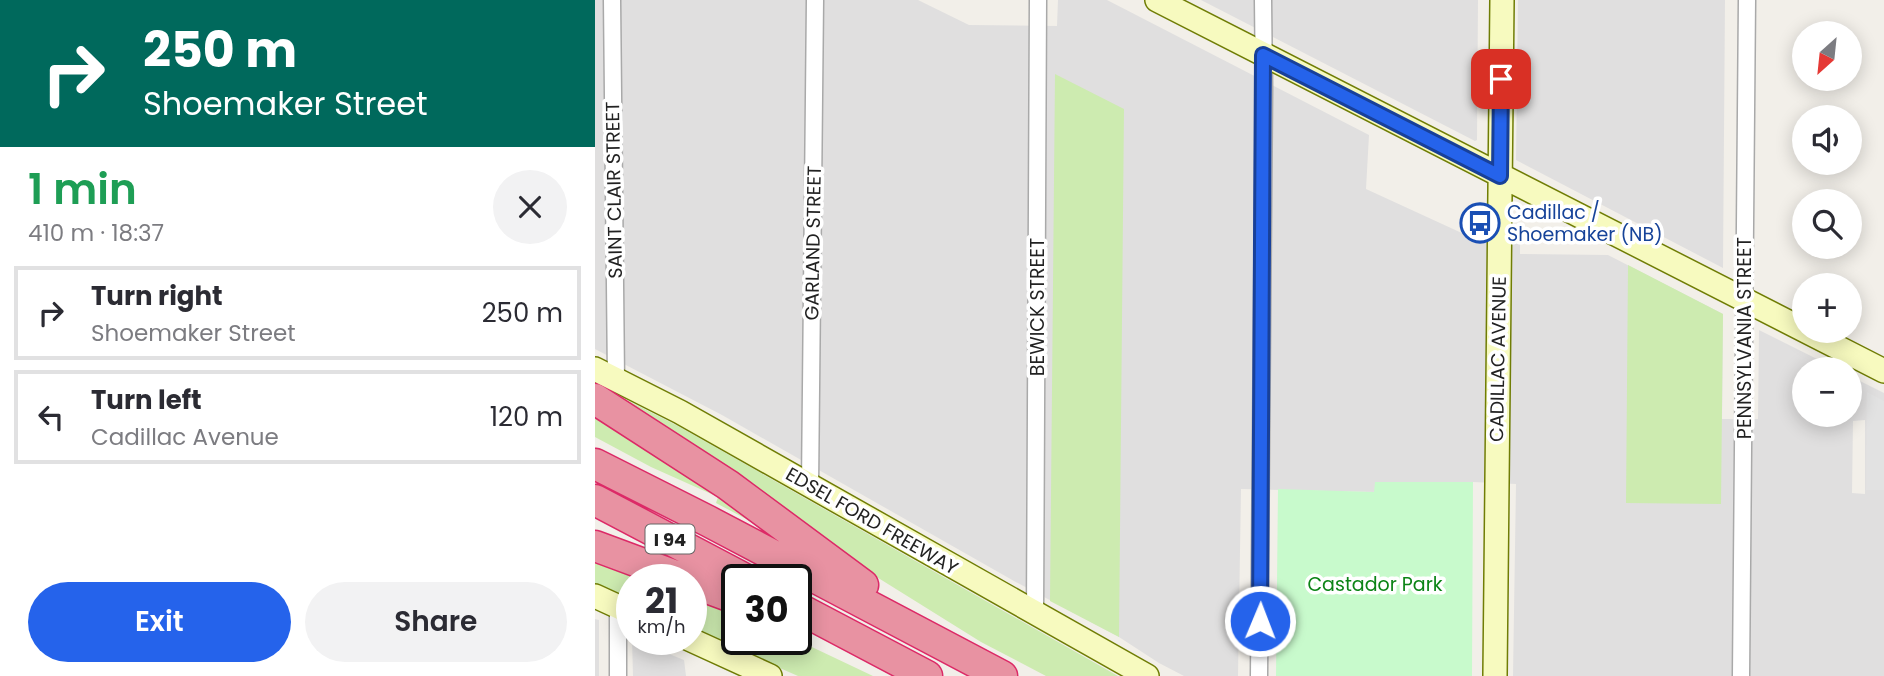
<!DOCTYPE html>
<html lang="en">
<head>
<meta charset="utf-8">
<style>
	:root { --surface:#fff; --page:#f2f2f3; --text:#2b2b33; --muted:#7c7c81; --line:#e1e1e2; --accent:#2563eb }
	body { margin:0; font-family:Poppins,sans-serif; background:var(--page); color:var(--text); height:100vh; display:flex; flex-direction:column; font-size:26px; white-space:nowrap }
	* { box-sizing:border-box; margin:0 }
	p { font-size:23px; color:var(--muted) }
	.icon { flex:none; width:38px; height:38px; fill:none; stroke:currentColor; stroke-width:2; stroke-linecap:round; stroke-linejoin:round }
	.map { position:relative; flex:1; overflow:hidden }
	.side { display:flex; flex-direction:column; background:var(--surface); width:595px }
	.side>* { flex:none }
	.banner { background:#00695c; color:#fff; overflow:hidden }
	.needle { width:46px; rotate:207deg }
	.controls { position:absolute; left:1197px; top:21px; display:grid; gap:14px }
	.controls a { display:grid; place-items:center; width:70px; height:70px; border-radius:50%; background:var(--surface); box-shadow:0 4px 18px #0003; font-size:35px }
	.speed { position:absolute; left:21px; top:564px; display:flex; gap:14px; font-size:35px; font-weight:700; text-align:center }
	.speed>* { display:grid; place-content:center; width:91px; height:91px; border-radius:50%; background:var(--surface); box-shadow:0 4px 18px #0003; line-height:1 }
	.speed small { font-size:18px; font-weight:400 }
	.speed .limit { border:4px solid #111; border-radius:10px; background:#fff; color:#111 }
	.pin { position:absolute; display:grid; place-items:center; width:60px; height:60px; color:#fff; margin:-30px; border-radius:14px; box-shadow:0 4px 10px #0006 }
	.me { position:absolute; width:77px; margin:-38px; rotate:1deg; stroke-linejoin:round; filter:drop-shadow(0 0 5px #0008) }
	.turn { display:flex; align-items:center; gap:24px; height:147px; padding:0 28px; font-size:32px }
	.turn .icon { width:91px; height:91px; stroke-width:2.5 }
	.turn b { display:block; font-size:49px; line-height:60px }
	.round { display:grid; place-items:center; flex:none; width:74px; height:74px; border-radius:37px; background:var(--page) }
	.headline { display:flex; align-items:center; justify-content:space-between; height:119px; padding:0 28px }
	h1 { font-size:42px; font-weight:600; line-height:52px; color:#1e9e55 }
	.cta { display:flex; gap:14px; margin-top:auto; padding:14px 28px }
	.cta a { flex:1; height:80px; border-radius:42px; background:var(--accent); color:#fff; font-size:28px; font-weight:600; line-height:80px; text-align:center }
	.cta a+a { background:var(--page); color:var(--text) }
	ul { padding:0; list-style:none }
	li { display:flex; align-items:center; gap:21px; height:94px; margin:0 14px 10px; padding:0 14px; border:4px solid var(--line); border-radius:0px }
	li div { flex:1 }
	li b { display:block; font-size:26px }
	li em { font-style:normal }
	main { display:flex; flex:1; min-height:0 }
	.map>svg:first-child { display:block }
	.residential { fill:#e0dfdf; fill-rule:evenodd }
	.grass { fill:#cdebb0 }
	.park { fill:#c8facc }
	.parking { fill:#e2e2e2 }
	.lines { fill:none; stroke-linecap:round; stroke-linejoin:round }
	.street-casing { stroke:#a9a9a9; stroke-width:19 }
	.secondary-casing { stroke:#707d05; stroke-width:26 }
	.highway-casing { stroke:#dc2a67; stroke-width:33 }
	.street { stroke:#fff; stroke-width:16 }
	.secondary { stroke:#f7fabf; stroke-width:23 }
	.highway { stroke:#e892a2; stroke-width:30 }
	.route-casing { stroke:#184099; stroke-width:18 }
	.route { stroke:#2563eb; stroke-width:12 }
	.labels { text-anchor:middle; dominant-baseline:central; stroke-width:7; stroke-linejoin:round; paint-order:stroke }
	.shield { fill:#fff; stroke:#646464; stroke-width:2 }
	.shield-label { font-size:18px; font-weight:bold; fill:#222 }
	.street-label { font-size:19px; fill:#222; stroke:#fff }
	.transit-label { font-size:19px; fill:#164399; stroke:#fff; text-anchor:start }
	.park-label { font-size:19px; fill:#0c8416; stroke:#fff }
</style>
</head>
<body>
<main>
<section class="side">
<div class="banner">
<div class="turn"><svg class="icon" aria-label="right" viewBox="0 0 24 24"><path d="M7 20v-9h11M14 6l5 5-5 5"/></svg><div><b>250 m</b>Shoemaker Street</div></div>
</div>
<div class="headline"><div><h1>1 min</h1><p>410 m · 18:37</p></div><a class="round"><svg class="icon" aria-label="close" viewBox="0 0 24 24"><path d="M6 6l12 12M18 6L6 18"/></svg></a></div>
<ul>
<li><svg class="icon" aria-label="right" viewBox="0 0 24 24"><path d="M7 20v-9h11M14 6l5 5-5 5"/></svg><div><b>Turn right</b><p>Shoemaker Street</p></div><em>250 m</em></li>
<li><svg class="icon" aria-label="left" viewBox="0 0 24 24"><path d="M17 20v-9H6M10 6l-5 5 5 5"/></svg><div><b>Turn left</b><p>Cadillac Avenue</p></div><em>120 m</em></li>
</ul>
<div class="cta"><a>Exit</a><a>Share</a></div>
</section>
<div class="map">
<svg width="1289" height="676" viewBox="0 0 1289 676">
	<rect width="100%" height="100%" fill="#f2efe9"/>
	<path class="residential" d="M0 0H323L374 25 462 26 463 0H512L774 135 771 189 882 240H925V254L1013 255 1128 314 1127 419H1163L1164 330 1242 369H1209V415H1255V376L1289 393V676H918L921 484 878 482H780V492L646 489 643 676H589L564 663 524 637 419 581 127 415 0 349ZM1270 420V494L1257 493 1258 421Z
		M606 0H883L882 140 880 141Z
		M923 0H1130L1128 268 921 160Z
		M0 619 4 620V676H0Z
		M37 639 89 660 91 676H38Z"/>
	<path class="grass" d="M460 74 529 109 524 637 455 601Z
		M1033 265 1128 314 1126 504 1031 503Z
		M0 384 83 426 523 676H451L386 642 240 551Z
		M0 413 171 524 168 528 121 503 123 497 56 467 0 437Z
		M0 557 59 579H37V602L0 586Z
		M96 593 142 613V639H200L278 676H203L96 629Z"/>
	<path class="park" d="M780 482H878L877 676H681L683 489 779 492Z"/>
	<path class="parking" d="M1272 392 1289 401V490H1271Z"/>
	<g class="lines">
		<g class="street-casing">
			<path id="street" d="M17 0 21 379
				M215 486 220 0
				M23 606V676
				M440 614 443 0
				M664 676 669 89 668 0
				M1146 676 1152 0"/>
		</g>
		<g class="secondary-casing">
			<path id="secondary" d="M562 0 1289 371
				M0 369 85 412 552 676
				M0 596 37 613
				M94 639 175 676
				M900 676 907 0"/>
		</g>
		<g class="highway-casing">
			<path id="highway" d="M0 399 133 485 268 585
				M0 464 113 521 407 676
				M0 500 150 579
				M0 546 89 579
				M96 582 142 599
				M201 607 332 676"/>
		</g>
		<use href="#street" class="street"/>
		<use href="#secondary" class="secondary"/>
		<use href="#highway" class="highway"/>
	</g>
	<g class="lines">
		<g class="route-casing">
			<path id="route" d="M665 621 668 55 905 176 906 79"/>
		</g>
		<use href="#route" class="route"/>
	</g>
	<defs>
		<g id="bus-ring" transform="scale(2.0125)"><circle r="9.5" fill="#fff" stroke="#1a4fb4" stroke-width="1.5"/><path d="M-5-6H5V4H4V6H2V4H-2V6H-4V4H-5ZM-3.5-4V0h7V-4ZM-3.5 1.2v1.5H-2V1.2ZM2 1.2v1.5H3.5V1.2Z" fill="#1a4fb4"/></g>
	</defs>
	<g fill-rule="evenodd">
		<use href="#bus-ring" x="885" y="223"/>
	</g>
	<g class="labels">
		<rect class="shield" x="50.5" y="524.5" width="49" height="29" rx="5"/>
		<g class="shield-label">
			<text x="75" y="539">I 94</text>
		</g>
		<g class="street-label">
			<text transform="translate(19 190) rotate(-91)">SAINT CLAIR STREET</text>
			<text transform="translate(218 243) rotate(-89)">GARLAND STREET</text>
			<text transform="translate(442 307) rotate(-90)">BEWICK STREET</text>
			<text transform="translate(1149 338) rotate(-90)">PENNSYLVANIA STREET</text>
			<text transform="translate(903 359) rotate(-89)">CADILLAC AVENUE</text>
			<text transform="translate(277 521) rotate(30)">EDSEL FORD FREEWAY</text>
		</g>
		<g class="transit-label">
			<text x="912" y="212">Cadillac /<tspan x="912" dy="22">Shoemaker (NB)</tspan></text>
		</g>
		<g class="park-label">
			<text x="780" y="584">Castador Park</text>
		</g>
	</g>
</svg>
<div class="controls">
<a><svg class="needle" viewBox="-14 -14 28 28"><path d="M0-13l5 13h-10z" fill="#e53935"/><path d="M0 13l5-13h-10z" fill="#7c7c81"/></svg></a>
<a><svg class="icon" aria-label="sound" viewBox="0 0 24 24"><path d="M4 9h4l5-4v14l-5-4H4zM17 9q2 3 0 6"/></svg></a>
<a><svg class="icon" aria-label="search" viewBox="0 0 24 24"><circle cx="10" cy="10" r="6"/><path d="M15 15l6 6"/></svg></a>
<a>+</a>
<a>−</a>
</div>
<div class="speed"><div>21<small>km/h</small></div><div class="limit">30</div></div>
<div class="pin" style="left:906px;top:79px;background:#d93025"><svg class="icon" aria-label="arrive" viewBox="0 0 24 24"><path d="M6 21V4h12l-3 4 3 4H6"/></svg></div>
<svg class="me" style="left:665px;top:621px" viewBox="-20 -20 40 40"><circle r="17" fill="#2563eb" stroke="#fff" stroke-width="3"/><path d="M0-11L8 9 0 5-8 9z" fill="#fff"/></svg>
</div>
</main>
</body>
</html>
